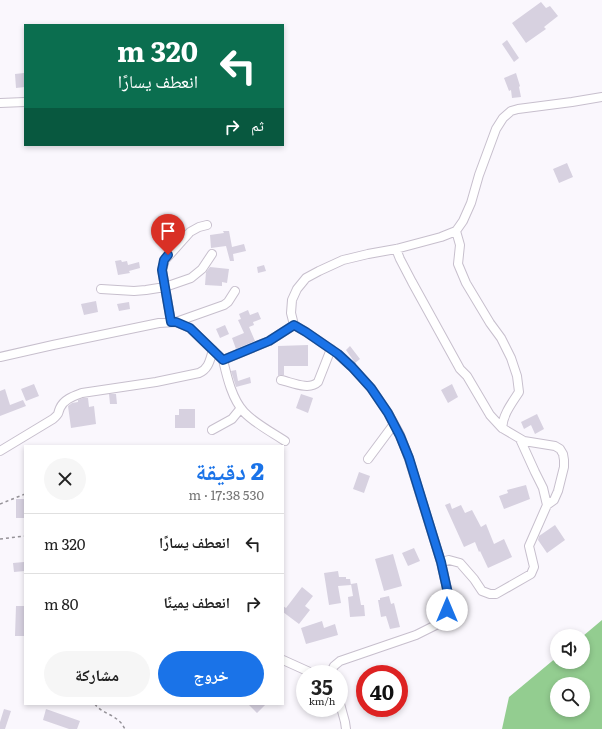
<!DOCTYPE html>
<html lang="ar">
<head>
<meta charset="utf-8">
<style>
	:root { --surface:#fff; --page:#f6f6f6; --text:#222; --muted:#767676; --line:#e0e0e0; --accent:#1a73e8 }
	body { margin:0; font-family:Literata,"Noto Naskh Arabic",serif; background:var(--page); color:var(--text); direction:rtl; height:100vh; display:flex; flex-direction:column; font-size:15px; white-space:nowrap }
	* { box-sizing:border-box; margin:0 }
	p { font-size:13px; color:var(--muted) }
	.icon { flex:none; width:22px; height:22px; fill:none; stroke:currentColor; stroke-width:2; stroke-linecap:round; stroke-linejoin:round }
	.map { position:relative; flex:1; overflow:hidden; direction:ltr }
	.sheet { position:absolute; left:24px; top:445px; width:260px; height:260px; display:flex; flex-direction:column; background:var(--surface); border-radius:0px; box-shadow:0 2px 6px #0003; direction:rtl }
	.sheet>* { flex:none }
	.banner { position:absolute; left:24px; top:24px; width:260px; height:122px; border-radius:0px; box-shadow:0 2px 6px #0003; direction:rtl; background:#0b6e4f; color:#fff; overflow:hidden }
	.fabs { position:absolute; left:550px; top:629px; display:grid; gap:8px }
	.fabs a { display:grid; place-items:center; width:40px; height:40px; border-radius:50%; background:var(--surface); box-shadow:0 2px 6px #0003; font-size:20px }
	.speed { position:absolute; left:296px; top:665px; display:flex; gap:8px; font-size:20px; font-weight:700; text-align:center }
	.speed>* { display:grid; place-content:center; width:52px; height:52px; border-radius:50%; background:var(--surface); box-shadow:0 2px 6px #0003; line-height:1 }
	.speed small { font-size:10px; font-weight:400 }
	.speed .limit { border:6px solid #d22; background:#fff; color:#111 }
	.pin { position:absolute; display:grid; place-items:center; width:34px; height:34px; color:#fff; margin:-41px -17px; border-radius:50% 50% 50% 0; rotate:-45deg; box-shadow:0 0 4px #0007 }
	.pin .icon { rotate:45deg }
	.me { position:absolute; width:44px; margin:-22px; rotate:0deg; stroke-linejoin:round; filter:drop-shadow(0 0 3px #0008) }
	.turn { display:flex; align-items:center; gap:14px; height:84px; padding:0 20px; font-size:18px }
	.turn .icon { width:52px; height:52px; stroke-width:2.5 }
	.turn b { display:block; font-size:28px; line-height:34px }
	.then { display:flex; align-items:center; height:38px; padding:0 20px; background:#0003; gap:8px; font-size:15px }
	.round { display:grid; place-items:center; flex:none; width:42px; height:42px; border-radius:21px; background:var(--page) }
	.summary { display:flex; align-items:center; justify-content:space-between; height:68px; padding:0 20px }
	h1 { font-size:24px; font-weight:800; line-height:30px; color:var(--accent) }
	.action { display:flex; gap:8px; margin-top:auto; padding:8px 20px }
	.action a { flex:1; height:46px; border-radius:24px; background:var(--accent); color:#fff; font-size:16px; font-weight:800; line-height:46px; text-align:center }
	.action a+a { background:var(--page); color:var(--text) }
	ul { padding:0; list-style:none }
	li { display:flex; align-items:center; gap:12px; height:60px; padding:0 20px; border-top:1px solid var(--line) }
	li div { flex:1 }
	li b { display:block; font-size:15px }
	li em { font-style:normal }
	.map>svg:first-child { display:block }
	.forest { fill:#93cd90; fill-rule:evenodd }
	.building { fill:#d7d1e0 }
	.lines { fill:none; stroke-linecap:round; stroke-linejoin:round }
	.minor-casing { stroke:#c7bfcd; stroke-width:10 }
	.path { stroke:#959298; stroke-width:1.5; stroke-dasharray:3 3; stroke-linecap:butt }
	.minor { stroke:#fff; stroke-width:8 }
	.route-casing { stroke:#114b97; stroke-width:10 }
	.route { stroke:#1a73e8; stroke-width:7 }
</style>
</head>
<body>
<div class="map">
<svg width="602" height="729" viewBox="0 0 602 729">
	<rect width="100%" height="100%" fill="#faf7fd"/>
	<path class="forest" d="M602 620V729H502L509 697 557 657V662H583V636ZM557 684H583V710H557Z"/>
	<path class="building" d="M541 2 546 8 550 6 558 16 544 27 546 29 526 43 512 23Z
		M507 40 519 58 514 62 502 44Z
		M24 73 25 87 16 88 15 74Z
		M516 73 520 86 519 87 521 97 512 98 511 90 509 91 504 78Z
		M567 163 573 177 559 183 553 169Z
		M223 231H229L232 247 244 244 246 251 233 254 234 261H230L226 246 211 248 210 235 224 233Z
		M121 260 122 262 127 261 128 265 139 262 140 268 129 271 130 273 118 275 115 261Z
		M264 265 266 271 258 273 257 267Z
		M210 267 229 269 227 283 222 282V286L205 285 206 272Z
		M96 301 98 312 84 315 81 304Z
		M129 302 130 309 119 311 117 304Z
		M248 310 250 315 258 312 261 319 253 322 254 325 249 327 255 341 236 349 232 338 244 333 238 320 241 319 239 314Z
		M225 325 229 334 220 338 216 329Z
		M308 345V366H284V375H280L278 376V346Z
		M350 346 360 359 355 363 346 350Z
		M236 370 238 381 250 377 251 383 236 387 231 371Z
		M34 384 39 396 26 401 21 389Z
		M452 384 458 397 448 403 441 390Z
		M5 389 10 405 23 400 26 406 0 416V391Z
		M109 394H116L117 404H110Z
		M301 394 313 398 308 413 296 408Z
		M83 398H88L89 407 94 406 96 424 71 428 68 406 72 403 78 402V400Z
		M179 409H195V428H175V415H179Z
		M537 414 544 429 535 434 531 425 524 429 521 422Z
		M359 472 370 476 364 493 353 489Z
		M526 485 530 499 504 509 499 496 508 493 507 490Z
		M16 499H25V518H16Z
		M450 503 452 509 461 505 465 513 472 510 481 527 486 524 494 544 504 539 512 557 488 568 480 551 479 552 475 542 464 547 445 505Z
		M555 525 565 540 547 553 538 540 539 536Z
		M414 548 420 561 408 566 402 553Z
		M393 554 402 586 384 591 375 559Z
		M24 562 25 571 14 572 13 563Z
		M338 571 339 577H346V579H350L351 585 338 586 341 603 329 605 324 573Z
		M357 583 361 605H364L365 616 350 617 348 597 353 596 351 584Z
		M302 587 313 596 305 606 310 610 299 624 283 612V606L286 608Z
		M389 596 391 604 394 603 400 627 390 629 386 616 381 617 378 600H380V598Z
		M16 606H25V636H15Z
		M322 621 324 628 335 624 338 635 306 644 301 628Z
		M248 704H266L257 713Z
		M4 709 11 711 5 729H0V722Z
		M46 709 80 721 77 729H69L43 720Z"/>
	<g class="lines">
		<g class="minor-casing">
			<path id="minor" d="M0 103 25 102
				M396 249 400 259 412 282 460 369 467 376 490 415 502 428
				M101 289 134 291 146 290 165 287 162 270 165 260 190 232 199 227 207 225
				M171 322 165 287 191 278 202 269 212 254
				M176 322 224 305 228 302 235 291
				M0 357 53 345 159 323 176 322 190 328 223 360 269 341 294 325
				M223 360C227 377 232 399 244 412 254 423 273 433 285 441
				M281 380C291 382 309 391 318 382L331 349
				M212 430 232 419 241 408
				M520 439 535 472 543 488 547 505
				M0 451 53 419C60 413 57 415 60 408 64 399 74 396 82 393L156 382 199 373C209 369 210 359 213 350
				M368 459 394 424
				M441 562 449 560 460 563 474 579 482 591 490 594H496L531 574 534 567 529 546 547 505 554 500 558 491 564 467V460L563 454 560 449 555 446 524 441 502 428C503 414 512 403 519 392L517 376 511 358 501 338 490 323 466 283 458 264 460 245 456 231
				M283 660 314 674
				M330 674 334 666 340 661 416 635 438 624 442 620 447 610 449 598 441 562 409 459 400 435 388 413 371 388 352 367 338 354 306 332 294 325 291 313 292 300 297 289 306 278 319 271 343 260 368 254 396 249 441 237 456 231 463 221 471 203 479 175 496 129 503 118 511 111 518 109 572 102 602 97
				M339 700 345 722 346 729"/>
		</g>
		<path class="path" d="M0 504 25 494
			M0 539 25 536
			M95 704C100 712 112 714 119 721 122 723 123 726 125 729"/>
		<use href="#minor" class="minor"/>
	</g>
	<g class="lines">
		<g class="route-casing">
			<path id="route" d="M168 255 164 260 162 270 171 322H176L190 328 223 360 269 341 294 325 306 332 338 354 352 367 371 388 388 413 400 436 409 458 441 562 449 598 447 610"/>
		</g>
		<use href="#route" class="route"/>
	</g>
</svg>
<div class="fabs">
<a><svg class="icon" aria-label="sound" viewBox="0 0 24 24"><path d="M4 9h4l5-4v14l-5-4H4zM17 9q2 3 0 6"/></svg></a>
<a><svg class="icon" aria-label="search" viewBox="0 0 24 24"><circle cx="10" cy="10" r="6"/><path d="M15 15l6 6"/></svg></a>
</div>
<div class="speed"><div>35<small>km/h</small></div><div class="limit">40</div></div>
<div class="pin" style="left:168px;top:255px;background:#d93025"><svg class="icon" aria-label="arrive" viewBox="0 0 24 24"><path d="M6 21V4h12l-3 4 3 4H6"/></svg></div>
<svg class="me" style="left:447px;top:610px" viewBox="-20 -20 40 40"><circle r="19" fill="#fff"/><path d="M0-13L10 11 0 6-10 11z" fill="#1a73e8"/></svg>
<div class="banner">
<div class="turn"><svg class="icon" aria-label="left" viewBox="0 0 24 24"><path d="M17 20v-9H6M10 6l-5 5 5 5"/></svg><div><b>320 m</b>انعطف يسارًا</div></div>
<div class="then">ثم<svg class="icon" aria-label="right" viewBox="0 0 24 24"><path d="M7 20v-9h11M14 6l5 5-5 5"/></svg></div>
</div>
<section class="sheet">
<div class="summary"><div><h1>2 دقيقة</h1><p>530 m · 17:38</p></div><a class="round"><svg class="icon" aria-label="close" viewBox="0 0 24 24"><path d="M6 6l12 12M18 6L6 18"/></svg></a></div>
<ul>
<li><svg class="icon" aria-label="left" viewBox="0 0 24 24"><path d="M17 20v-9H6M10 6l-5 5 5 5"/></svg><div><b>انعطف يسارًا</b></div><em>320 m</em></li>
<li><svg class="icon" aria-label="right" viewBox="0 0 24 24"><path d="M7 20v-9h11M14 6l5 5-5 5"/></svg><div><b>انعطف يمينًا</b></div><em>80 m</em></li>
</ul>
<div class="action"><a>خروج</a><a>مشاركة</a></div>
</section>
</div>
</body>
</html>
